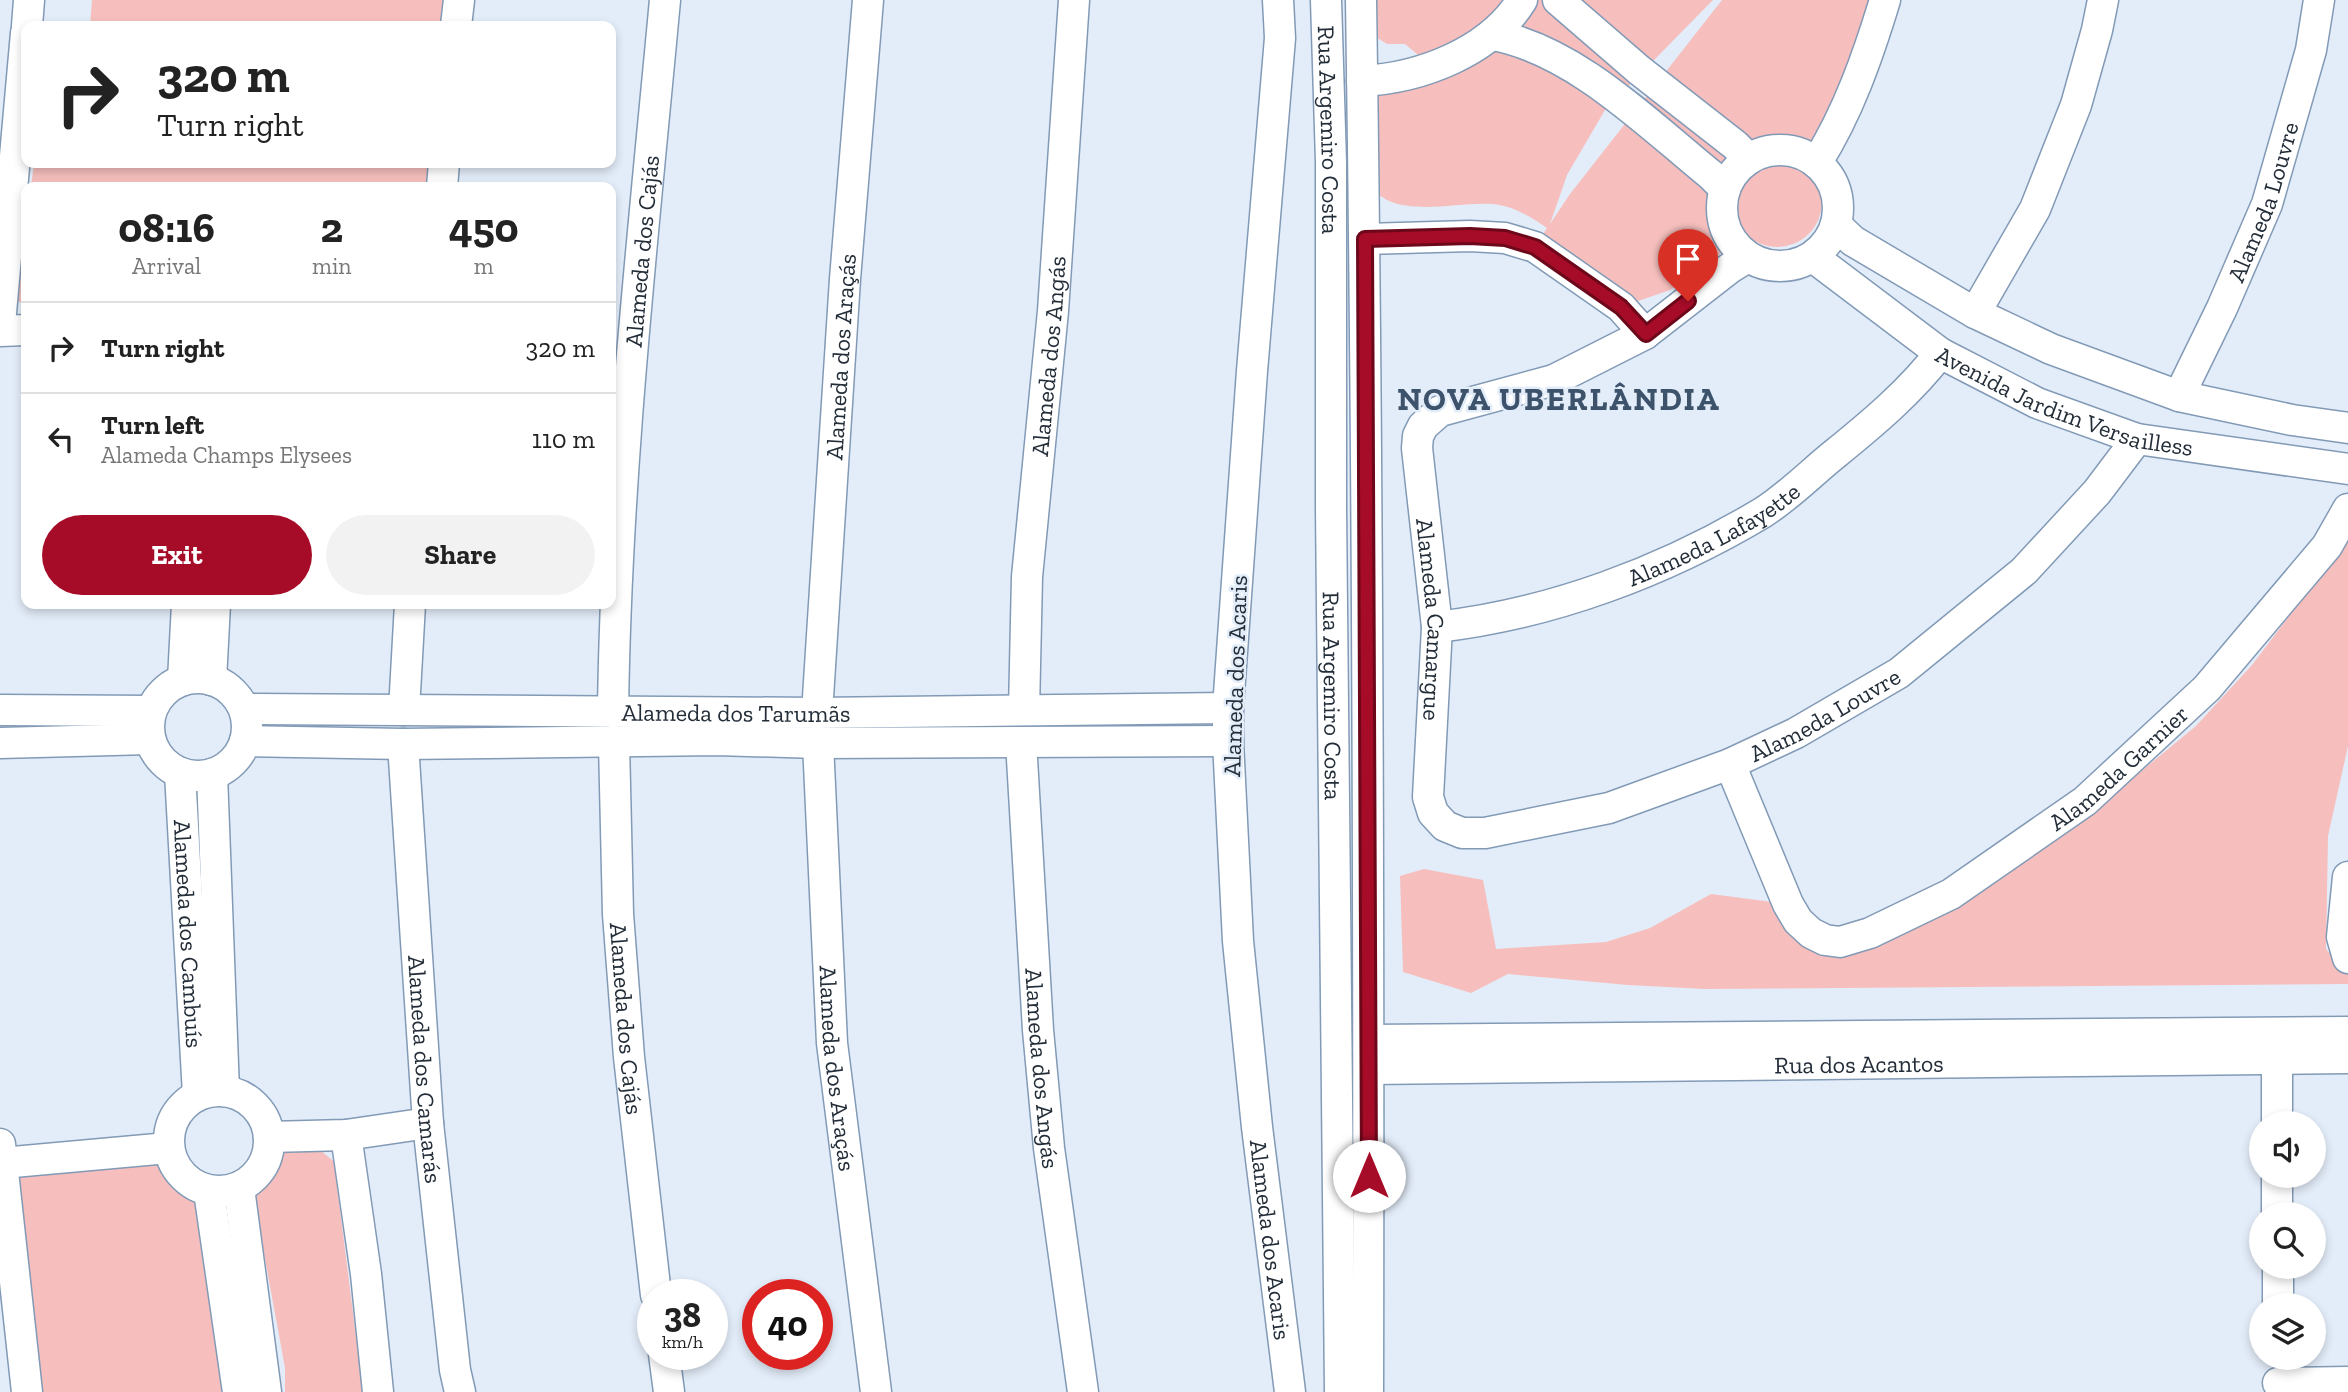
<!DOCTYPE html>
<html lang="en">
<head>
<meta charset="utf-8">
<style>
	:root { --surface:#fff; --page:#f2f2f2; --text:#222; --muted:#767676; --line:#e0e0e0; --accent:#a60c28 }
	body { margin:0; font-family:"Zilla Slab",serif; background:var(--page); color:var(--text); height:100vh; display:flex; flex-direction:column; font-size:26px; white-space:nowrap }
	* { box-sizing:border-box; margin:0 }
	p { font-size:23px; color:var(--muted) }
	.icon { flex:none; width:38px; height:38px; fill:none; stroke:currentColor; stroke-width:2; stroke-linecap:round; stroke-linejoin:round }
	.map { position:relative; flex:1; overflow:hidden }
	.drawer { position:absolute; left:21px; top:182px; width:595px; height:427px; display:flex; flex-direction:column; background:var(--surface); border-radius:14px; box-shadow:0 4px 10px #0003 }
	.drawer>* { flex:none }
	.top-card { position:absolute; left:21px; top:21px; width:595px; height:147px; border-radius:14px; box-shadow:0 4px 10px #0003; background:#fff; color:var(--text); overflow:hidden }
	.tools { position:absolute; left:2249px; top:1111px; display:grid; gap:14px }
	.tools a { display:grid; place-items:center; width:77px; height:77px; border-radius:50%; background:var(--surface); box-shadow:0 4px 10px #0003; font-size:35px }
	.speed { position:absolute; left:637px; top:1279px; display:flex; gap:14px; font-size:35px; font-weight:700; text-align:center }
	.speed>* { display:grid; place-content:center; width:91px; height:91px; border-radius:50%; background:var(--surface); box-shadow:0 4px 10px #0003; line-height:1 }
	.speed small { font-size:18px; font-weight:400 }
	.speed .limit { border:10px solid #d22; background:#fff; color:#111 }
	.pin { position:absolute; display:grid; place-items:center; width:60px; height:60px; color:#fff; margin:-72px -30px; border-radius:50% 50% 50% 0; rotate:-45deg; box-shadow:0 0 7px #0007 }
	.pin .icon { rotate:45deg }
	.me { position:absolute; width:77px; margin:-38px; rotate:0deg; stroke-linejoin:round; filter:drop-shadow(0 0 5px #0008) }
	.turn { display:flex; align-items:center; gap:24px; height:147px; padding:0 21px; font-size:32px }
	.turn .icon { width:91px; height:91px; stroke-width:2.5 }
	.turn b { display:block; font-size:49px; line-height:60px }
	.eta { display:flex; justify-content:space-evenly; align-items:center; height:119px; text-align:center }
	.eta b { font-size:42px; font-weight:800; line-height:49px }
	.action { display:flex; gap:14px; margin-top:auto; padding:14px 21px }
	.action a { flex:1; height:80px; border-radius:42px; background:var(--accent); color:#fff; font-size:28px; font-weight:800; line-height:80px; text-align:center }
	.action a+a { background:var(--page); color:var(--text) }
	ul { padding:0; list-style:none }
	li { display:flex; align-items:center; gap:21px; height:91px; padding:0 21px; border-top:2px solid var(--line) }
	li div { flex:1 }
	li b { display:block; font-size:26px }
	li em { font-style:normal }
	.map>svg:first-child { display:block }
	.green { fill:#f6bfbd }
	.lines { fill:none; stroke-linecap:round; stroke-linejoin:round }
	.minor-casing { stroke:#829ab6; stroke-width:33 }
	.minor { stroke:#fff; stroke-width:30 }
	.route-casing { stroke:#6c081a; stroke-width:18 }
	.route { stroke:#a60c28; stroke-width:12 }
	.labels { text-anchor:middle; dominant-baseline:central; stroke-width:5; stroke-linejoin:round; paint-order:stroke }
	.street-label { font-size:24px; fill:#232d38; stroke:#e3edf9 }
	.district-label { font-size:32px; font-weight:bold; letter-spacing:2px; fill:#3d526b; stroke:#e3edf9 }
</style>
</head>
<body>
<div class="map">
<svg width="2348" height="1392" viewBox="0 0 2348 1392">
	<rect width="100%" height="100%" fill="#e3edf9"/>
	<path class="green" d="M92 0H444L442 26H90Z
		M1369 0H1713L1605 110 1567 175 1550 224 1570 194 1722 0H1885L1813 167C1810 163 1806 158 1802 155 1795 150 1783 150 1776 150 1746 153 1721 178 1721 208 1722 222 1728 233 1734 244L1670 290 1621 307 1535 247 1547 228C1531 217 1513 206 1493 204 1456 201 1398 220 1372 188L1377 92 1436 70 1405 44H1387L1371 34Z
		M1732 202a45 45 0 1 1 90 0a45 45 0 1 1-90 0Z
		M34 163H428L426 187H31Z
		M26 230V302H18Z
		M2348 538V746L2328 836 2326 949 2348 974V984L1705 989 1628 985 1508 974 1471 993 1403 972 1400 876 1424 869 1483 880 1496 949 1606 942 1650 928 1711 894 1788 904 1811 933 1948 904 2066 833 2196 726 2252 665Z
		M316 1147 336 1163 337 1186 363 1392H285V1368L254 1199 277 1167 280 1149Z
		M161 1158 172 1176 196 1199 209 1262 222 1392H43L16 1173Z"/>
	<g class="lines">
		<g class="minor-casing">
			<g id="minor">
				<path id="s1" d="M1278 0 1280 38 1252 371 1228 708V741L1238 941 1257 1127 1290 1392"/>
				<path id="s2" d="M1326 0 1331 162V508L1340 1392"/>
				<path d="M1361 0C1368 464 1369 928 1368 1392"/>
				<path d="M1558 0 1639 70 1735 145 1749 159"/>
				<path d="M27 26 29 0"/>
				<path d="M456 26 459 0"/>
				<path d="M1493 35C1575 50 1648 124 1711 175L1725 189"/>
				<path d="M1362 81C1421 78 1490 52 1522 0"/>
				<circle cx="1780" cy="208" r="58"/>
				<path d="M1817 162C1848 113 1868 56 1885 0"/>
				<path d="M442 187 444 163"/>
				<path d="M1836 225 1853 241 1975 313 2051 349 2179 396 2292 420 2348 428"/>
				<path d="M1365 239 1470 236 1505 238 1535 247 1621 307 1645 334"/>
				<path id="s3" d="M1748 257 1730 268 1645 334 1554 380 1440 411 1423 426 1418 436 1417 448 1437 627 1428 797 1433 813 1445 826 1462 833H1485L1609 808 1730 764 1796 733 1899 673 2024 571 2097 492 2137 439"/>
				<path id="s4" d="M1813 257 1940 353 2037 403 2137 439 2348 469"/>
				<path d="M1975 313 2035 209 2076 105 2097 30 2103 0"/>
				<path d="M0 324 26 33"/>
				<path d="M0 331 26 330"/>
				<path id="s5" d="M2179 396 2222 308 2267 204 2311 50 2319 0"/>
				<path id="s6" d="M1437 627C1551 614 1663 572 1762 513 1788 497 1812 472 1836 453 1873 423 1911 391 1940 353"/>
				<circle cx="198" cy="727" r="49"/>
				<path d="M183 680 187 604"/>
				<path d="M211 680 215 604"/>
				<path id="s7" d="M244 709 817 713 1228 708"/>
				<path d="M0 710 151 711"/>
				<path d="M404 710 410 604"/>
				<path id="s8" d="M1024 710 1027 577 1053 311 1074 0"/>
				<path id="s9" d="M613 712C616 474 643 237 665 0"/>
				<path id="s10" d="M817 713 845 279 868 0"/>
				<path d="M245 741 403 744 717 740 818 743 1228 741"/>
				<path id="s11" d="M1021 742 1038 1030 1049 1148 1083 1392"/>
				<path d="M0 743 150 739"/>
				<path id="s12" d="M614 743 618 914 629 1057 656 1295"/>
				<path id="s13" d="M818 743 832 1043 876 1392"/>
				<path id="s14" d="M403 744 428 1123 455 1370 460 1392"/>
				<path id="s15" d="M1730 764 1788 904 1798 921 1811 933 1825 940 1840 942 1870 933 1951 894 2085 801 2207 688 2327 546 2348 509"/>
				<path id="s16" d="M180 773 198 1095"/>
				<path d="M212 774 224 1091"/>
				<path d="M2348 877 2342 937 2348 958"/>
				<path d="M1369 1040 2348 1032"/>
				<path d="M2277 1059V1124"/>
				<path id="s17" d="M1369 1069 2348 1058"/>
				<circle cx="219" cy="1141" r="50"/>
				<path d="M346 1135 366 1274 378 1392"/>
				<path d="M269 1137 346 1135 428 1123"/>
				<path d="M0 1144 27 1392"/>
				<path d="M2 1163 168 1148"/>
				<path d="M2277 1176V1214"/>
				<path d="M239 1188 266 1392"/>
				<path d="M209 1191 238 1392"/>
				<path d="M2278 1267V1306"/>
				<path d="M664 1354 669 1392"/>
				<path d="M2278 1383 2348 1382"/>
			</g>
		</g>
		<use href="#minor" class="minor"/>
	</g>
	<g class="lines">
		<g class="route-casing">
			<path id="route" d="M1369 1176 1365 239 1470 236 1505 238 1535 247 1621 307 1646 334 1688 301"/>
		</g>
		<use href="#route" class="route"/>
	</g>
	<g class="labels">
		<g class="street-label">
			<text stroke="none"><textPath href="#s2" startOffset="130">Rua Argemiro Costa</textPath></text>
			<text stroke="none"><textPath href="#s5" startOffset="212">Alameda Louvre</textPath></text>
			<text stroke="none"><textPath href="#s9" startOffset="462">Alameda dos Cajás</textPath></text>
			<text stroke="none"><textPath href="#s8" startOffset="355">Alameda dos Angás</textPath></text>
			<text stroke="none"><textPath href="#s10" startOffset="357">Alameda dos Araçás</textPath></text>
			<text stroke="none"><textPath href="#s4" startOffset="294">Avenida Jardim Versailless</textPath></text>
			<text stroke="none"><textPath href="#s6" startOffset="294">Alameda Lafayette</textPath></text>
			<text stroke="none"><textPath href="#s3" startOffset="567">Alameda Camargue</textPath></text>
			<text transform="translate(1235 676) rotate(-88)">Alameda dos Acaris</text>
			<text stroke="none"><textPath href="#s2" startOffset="696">Rua Argemiro Costa</textPath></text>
			<text stroke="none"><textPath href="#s7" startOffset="492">Alameda dos Tarumãs</textPath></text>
			<text stroke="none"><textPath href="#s3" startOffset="1183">Alameda Louvre</textPath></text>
			<text stroke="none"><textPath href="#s15" startOffset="551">Alameda Garnier</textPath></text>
			<text stroke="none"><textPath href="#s16" startOffset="161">Alameda dos Cambuís</textPath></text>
			<text stroke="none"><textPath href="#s12" startOffset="276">Alameda dos Cajás</textPath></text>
			<text stroke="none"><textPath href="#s17" startOffset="490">Rua dos Acantos</textPath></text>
			<text stroke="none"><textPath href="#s14" startOffset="326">Alameda dos Camarás</textPath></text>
			<text stroke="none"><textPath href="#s13" startOffset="326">Alameda dos Araçás</textPath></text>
			<text stroke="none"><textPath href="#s11" startOffset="327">Alameda dos Angás</textPath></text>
			<text stroke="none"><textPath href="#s1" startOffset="1244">Alameda dos Acaris</textPath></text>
		</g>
		<g class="district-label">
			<text x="1559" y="399">NOVA UBERLÂNDIA</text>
		</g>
	</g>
</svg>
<div class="tools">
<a><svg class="icon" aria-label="sound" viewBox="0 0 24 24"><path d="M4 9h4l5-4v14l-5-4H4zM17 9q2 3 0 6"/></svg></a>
<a><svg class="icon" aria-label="search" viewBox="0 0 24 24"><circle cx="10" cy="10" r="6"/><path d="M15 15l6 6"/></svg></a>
<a><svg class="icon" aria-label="layers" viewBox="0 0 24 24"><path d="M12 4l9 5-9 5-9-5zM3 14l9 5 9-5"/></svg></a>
</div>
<div class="speed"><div>38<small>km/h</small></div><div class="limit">40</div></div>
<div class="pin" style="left:1688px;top:301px;background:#d93025"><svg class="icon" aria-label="arrive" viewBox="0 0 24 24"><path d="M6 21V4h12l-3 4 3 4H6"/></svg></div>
<svg class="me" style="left:1369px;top:1176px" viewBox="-20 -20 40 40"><circle r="19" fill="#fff"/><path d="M0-13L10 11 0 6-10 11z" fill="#a60c28"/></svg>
<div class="top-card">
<div class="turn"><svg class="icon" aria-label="right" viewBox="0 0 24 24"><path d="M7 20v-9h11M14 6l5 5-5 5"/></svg><div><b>320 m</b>Turn right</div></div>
</div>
<section class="drawer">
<div class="eta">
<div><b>08:16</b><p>Arrival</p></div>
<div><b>2</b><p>min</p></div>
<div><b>450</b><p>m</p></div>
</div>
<ul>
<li><svg class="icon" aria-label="right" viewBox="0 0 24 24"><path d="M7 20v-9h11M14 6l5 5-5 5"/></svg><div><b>Turn right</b></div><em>320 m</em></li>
<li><svg class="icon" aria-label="left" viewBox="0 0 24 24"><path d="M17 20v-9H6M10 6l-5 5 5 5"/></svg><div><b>Turn left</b><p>Alameda Champs Elysees</p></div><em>110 m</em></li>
</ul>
<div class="action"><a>Exit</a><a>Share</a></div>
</section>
</div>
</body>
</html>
